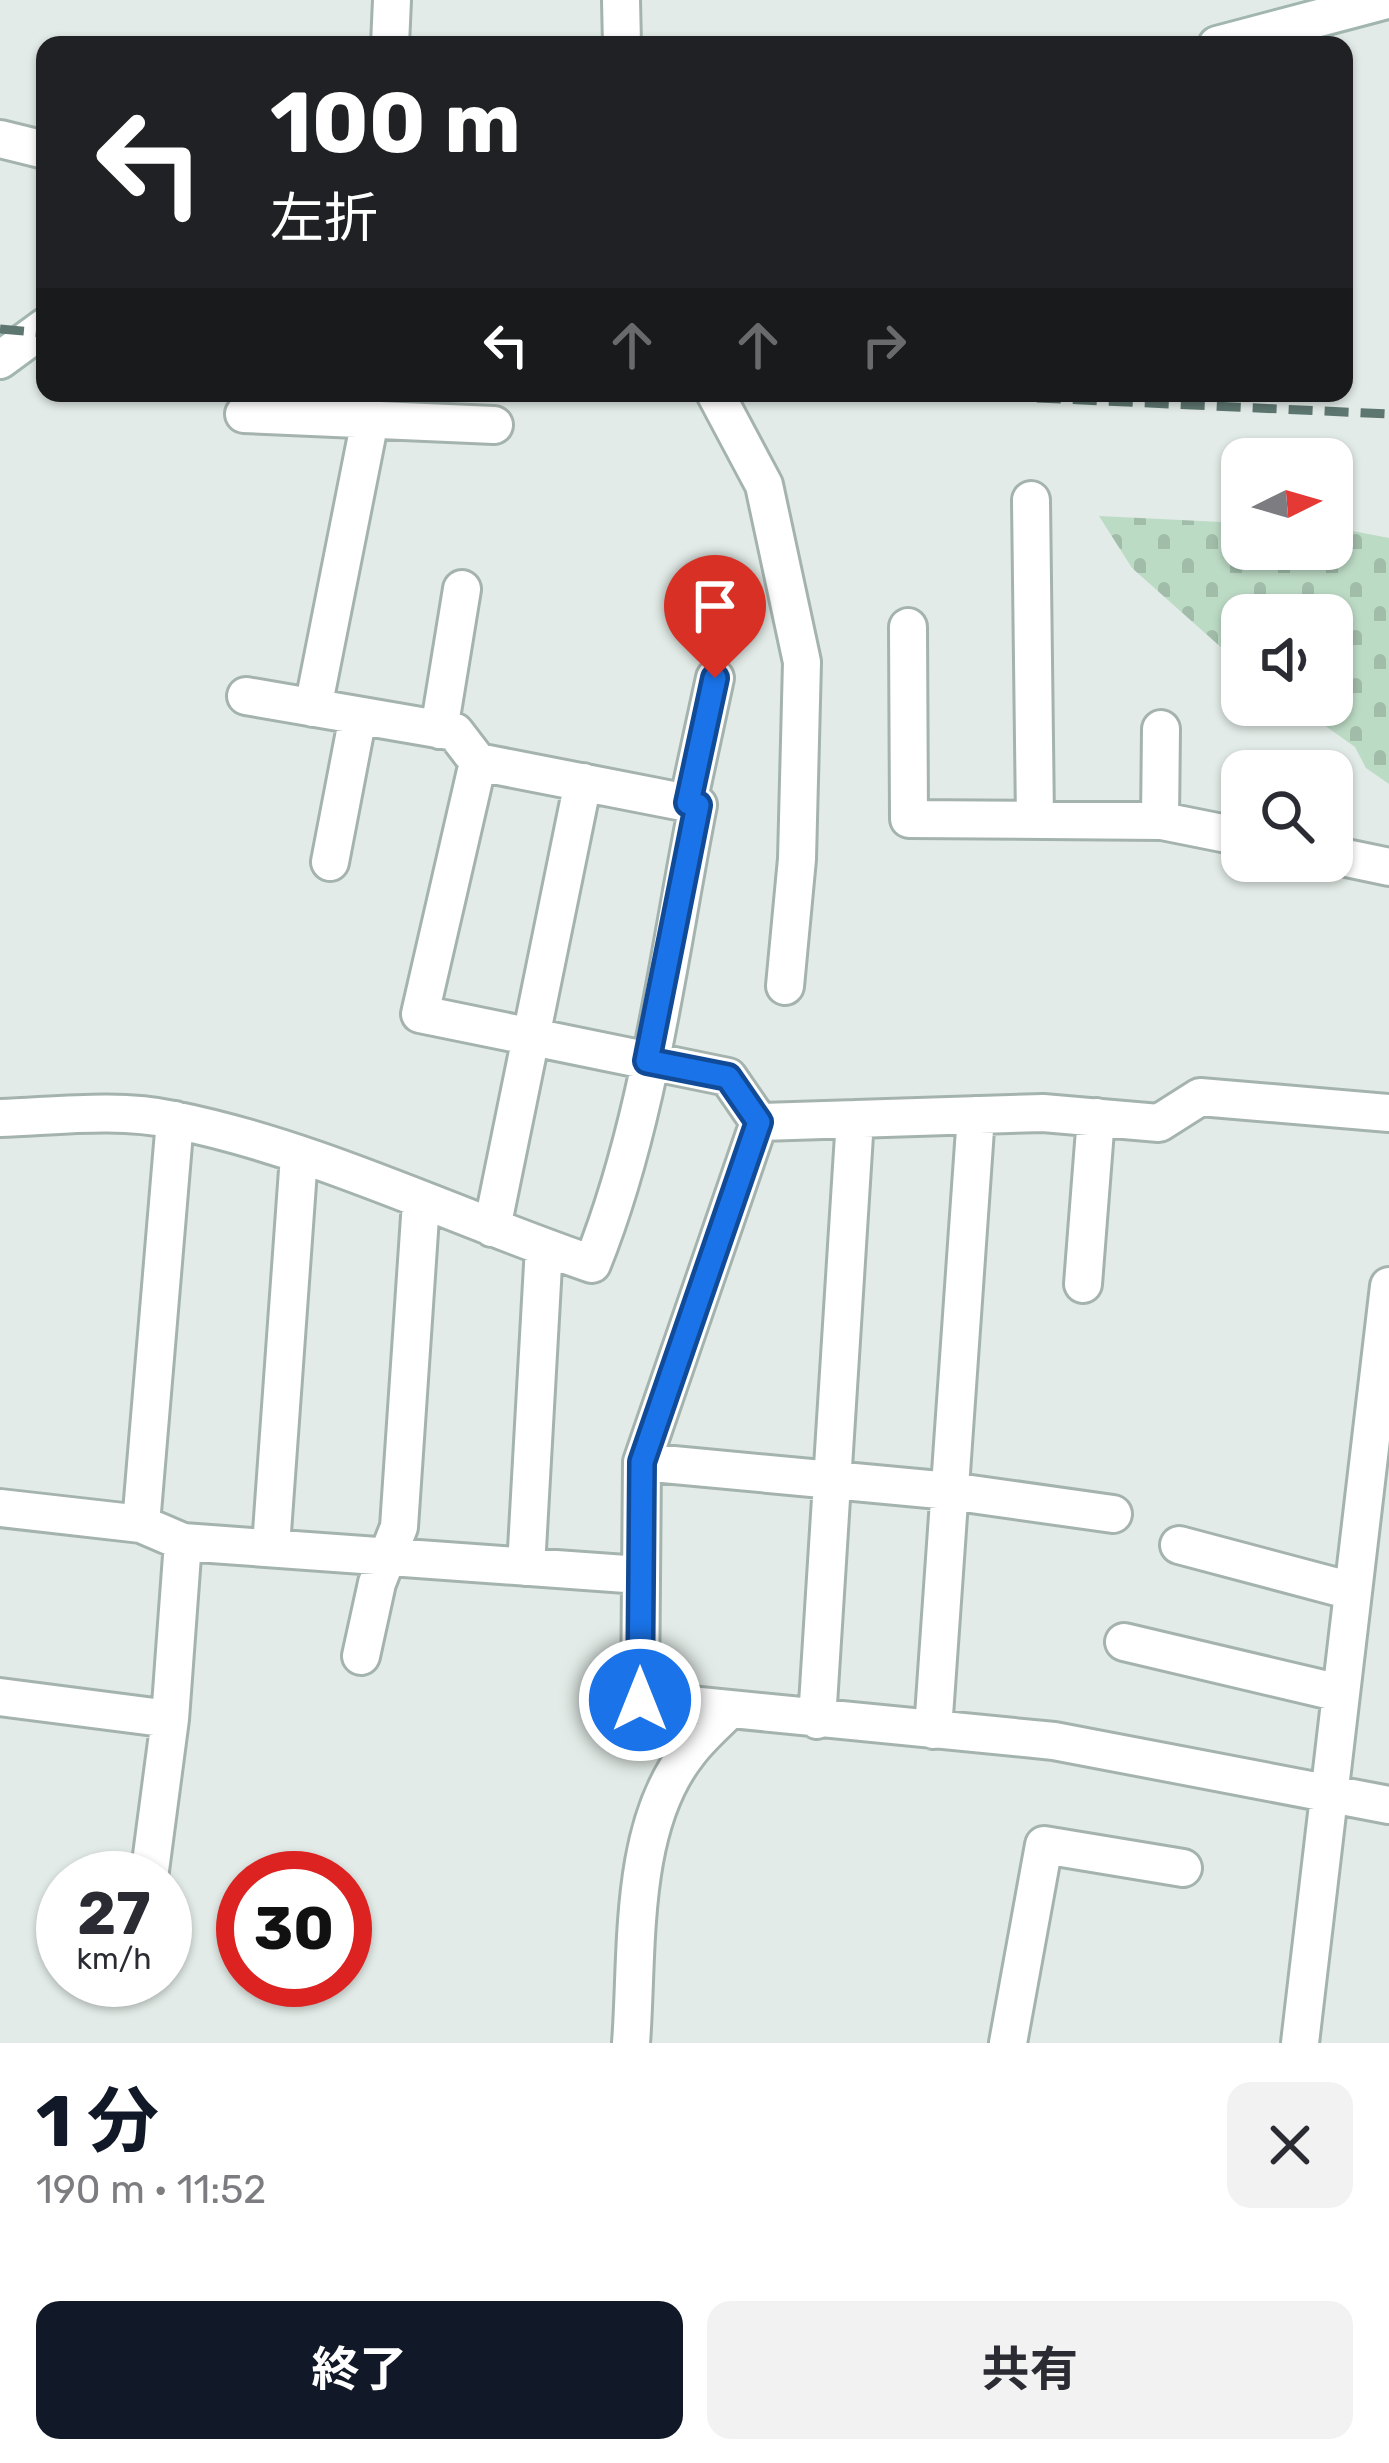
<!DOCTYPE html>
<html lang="ja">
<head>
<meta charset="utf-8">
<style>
	:root { --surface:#fff; --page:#f2f2f3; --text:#2b2b33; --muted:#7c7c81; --accent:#111827 }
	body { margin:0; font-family:Rubik,"Noto Sans JP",sans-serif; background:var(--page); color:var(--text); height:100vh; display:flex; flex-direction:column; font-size:45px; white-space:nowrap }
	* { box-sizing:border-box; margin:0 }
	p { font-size:39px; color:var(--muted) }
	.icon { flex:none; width:66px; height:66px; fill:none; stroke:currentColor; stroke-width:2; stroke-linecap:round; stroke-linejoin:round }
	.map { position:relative; height:2043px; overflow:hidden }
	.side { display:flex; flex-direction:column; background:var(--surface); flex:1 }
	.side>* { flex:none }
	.guide { position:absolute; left:36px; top:36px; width:1317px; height:366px; border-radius:24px; box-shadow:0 3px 9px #0004; background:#202124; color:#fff; overflow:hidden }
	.needle { width:78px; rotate:85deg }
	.buttons { position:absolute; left:1221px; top:438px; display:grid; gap:24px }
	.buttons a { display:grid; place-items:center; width:132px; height:132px; border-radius:24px; background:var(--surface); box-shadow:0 3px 9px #0004; font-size:60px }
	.speed { position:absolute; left:36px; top:1851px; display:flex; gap:24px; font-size:60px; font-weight:700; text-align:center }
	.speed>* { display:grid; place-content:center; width:156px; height:156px; border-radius:50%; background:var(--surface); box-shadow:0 3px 9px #0004; line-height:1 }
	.speed small { font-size:30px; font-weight:400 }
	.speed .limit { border:18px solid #d22; background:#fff; color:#111 }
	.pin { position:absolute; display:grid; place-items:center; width:102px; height:102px; color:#fff; margin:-123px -51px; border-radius:50% 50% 50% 0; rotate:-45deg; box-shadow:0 0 12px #0007 }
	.pin .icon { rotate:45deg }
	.me { position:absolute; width:132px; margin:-66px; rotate:0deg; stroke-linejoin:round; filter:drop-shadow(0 0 9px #0008) }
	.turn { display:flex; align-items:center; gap:42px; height:252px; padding:0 36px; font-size:54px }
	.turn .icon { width:156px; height:156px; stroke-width:2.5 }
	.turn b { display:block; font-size:84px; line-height:102px }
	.lanes { display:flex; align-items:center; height:114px; padding:0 36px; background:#0003; justify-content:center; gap:60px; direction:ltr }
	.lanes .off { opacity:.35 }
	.round { display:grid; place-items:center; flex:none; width:126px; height:126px; border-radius:24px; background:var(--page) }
	.head { display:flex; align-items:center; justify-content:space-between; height:204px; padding:0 36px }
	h1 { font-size:72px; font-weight:700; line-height:90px; color:var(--accent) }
	.button { display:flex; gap:24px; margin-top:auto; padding:24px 36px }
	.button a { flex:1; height:138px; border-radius:24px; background:var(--accent); color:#fff; font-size:48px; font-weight:700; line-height:138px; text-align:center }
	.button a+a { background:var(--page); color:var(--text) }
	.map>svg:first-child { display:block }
	.cemetery { fill:url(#cemetery-stones) }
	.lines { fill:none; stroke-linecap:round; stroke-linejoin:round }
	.street-casing { stroke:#a5b3ae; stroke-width:42 }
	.secondary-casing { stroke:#a1b6af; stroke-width:42 }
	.street { stroke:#fff; stroke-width:36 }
	.secondary { stroke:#fff; stroke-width:36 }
	.rail { stroke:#5e7670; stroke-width:9; stroke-dasharray:24 12; stroke-linecap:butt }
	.route-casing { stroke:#114b97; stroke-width:30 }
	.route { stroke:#1a73e8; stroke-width:21 }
</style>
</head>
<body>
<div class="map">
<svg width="1389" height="2043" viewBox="0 0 1389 2043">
	<defs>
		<pattern id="cemetery-stones" width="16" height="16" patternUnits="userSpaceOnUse" patternTransform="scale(3)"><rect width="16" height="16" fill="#bcdbc5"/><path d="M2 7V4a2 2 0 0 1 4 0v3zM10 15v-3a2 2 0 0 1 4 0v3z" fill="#a1bdaa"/></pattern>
	</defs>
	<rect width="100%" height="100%" fill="#e2ebe7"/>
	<path class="cemetery" d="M1099 516 1242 523V549H1332V527L1389 538V784L1366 768 1355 747 1296 705H1332V615H1242V666L1132 568Z"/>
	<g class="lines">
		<g class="street-casing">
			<path id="street" d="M621 0 622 45
				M390 45 392 0
				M0 139 45 150
				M715 393 764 485 802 662 797 859 785 986
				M244 414 494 425
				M1031 500 1035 820
				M908 627 909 819 1162 821 1242 837
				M313 708 370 420
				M439 730 462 589
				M478 762 420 1014 728 1077 759 1122
				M688 803 715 678
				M1160 821 1161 729
				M1332 855 1389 867
				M330 862 358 716
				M0 1118C57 1116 118 1108 174 1120 318 1149 454 1217 592 1264 650 1120 668 956 698 805L478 762 455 732 246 696
				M759 1122 642 1462 640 1700 1054 1741 1389 1805
				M759 1122 1043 1113 1159 1123 1200 1097 1389 1113
				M492 1228 583 782
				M1083 1284 1096 1117
				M642 1462 950 1491 1113 1514
				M0 1508 141 1524 183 1542 640 1575
				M141 1524 175 1120
				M1179 1545 1352 1591
				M271 1546 299 1156
				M526 1567 544 1247
				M1124 1642 1340 1693
				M361 1656 377 1583 399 1527 421 1202
				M0 1697 170 1719
				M817 1720 855 1119
				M933 1730 976 1115
				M149 1878 170 1719 183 1542
				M631 2043C638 1952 628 1829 688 1753 699 1738 714 1725 727 1712
				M1008 2043 1044 1845 1183 1868
				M1300 2043 1389 1286"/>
		</g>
		<g class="secondary-casing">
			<path id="secondary" d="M1217 45 1387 0
				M0 360 45 327"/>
		</g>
		<use href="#street" class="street"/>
		<use href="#secondary" class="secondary"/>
		<path class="rail" d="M0 329 45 333
			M929 393 1389 414"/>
	</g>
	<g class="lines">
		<g class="route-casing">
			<path id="route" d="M640 1700 642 1462 759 1122 728 1077 647 1061 698 805 688 803 715 678"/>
		</g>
		<use href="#route" class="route"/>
	</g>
</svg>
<div class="buttons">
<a><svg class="needle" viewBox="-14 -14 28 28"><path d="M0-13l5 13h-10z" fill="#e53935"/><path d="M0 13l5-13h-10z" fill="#7c7c81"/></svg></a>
<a><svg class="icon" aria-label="sound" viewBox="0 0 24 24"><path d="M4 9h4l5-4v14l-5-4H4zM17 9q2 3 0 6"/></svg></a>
<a><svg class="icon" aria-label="search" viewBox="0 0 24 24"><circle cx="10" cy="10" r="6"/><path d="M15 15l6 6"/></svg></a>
</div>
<div class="speed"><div>27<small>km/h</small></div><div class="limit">30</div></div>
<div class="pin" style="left:715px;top:678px;background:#d93025"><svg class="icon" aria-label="arrive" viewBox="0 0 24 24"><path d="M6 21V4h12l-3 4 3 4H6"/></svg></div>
<svg class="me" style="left:640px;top:1700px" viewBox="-20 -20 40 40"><circle r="17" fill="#1a73e8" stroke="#fff" stroke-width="3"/><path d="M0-11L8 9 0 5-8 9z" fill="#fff"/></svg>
<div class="guide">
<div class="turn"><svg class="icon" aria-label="left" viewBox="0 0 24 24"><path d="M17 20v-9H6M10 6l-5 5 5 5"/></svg><div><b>100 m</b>左折</div></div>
<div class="lanes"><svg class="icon" aria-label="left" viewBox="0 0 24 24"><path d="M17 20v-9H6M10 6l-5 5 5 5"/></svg><svg class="icon off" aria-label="ahead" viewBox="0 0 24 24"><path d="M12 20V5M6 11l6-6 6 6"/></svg><svg class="icon off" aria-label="ahead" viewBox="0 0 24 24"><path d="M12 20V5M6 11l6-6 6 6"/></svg><svg class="icon off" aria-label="right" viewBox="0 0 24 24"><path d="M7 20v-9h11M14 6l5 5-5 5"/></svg></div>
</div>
</div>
<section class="side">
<div class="head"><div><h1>1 分</h1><p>190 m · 11:52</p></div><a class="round"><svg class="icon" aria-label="close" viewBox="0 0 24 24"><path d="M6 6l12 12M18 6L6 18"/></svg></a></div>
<div class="button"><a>終了</a><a>共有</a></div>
</section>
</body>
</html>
